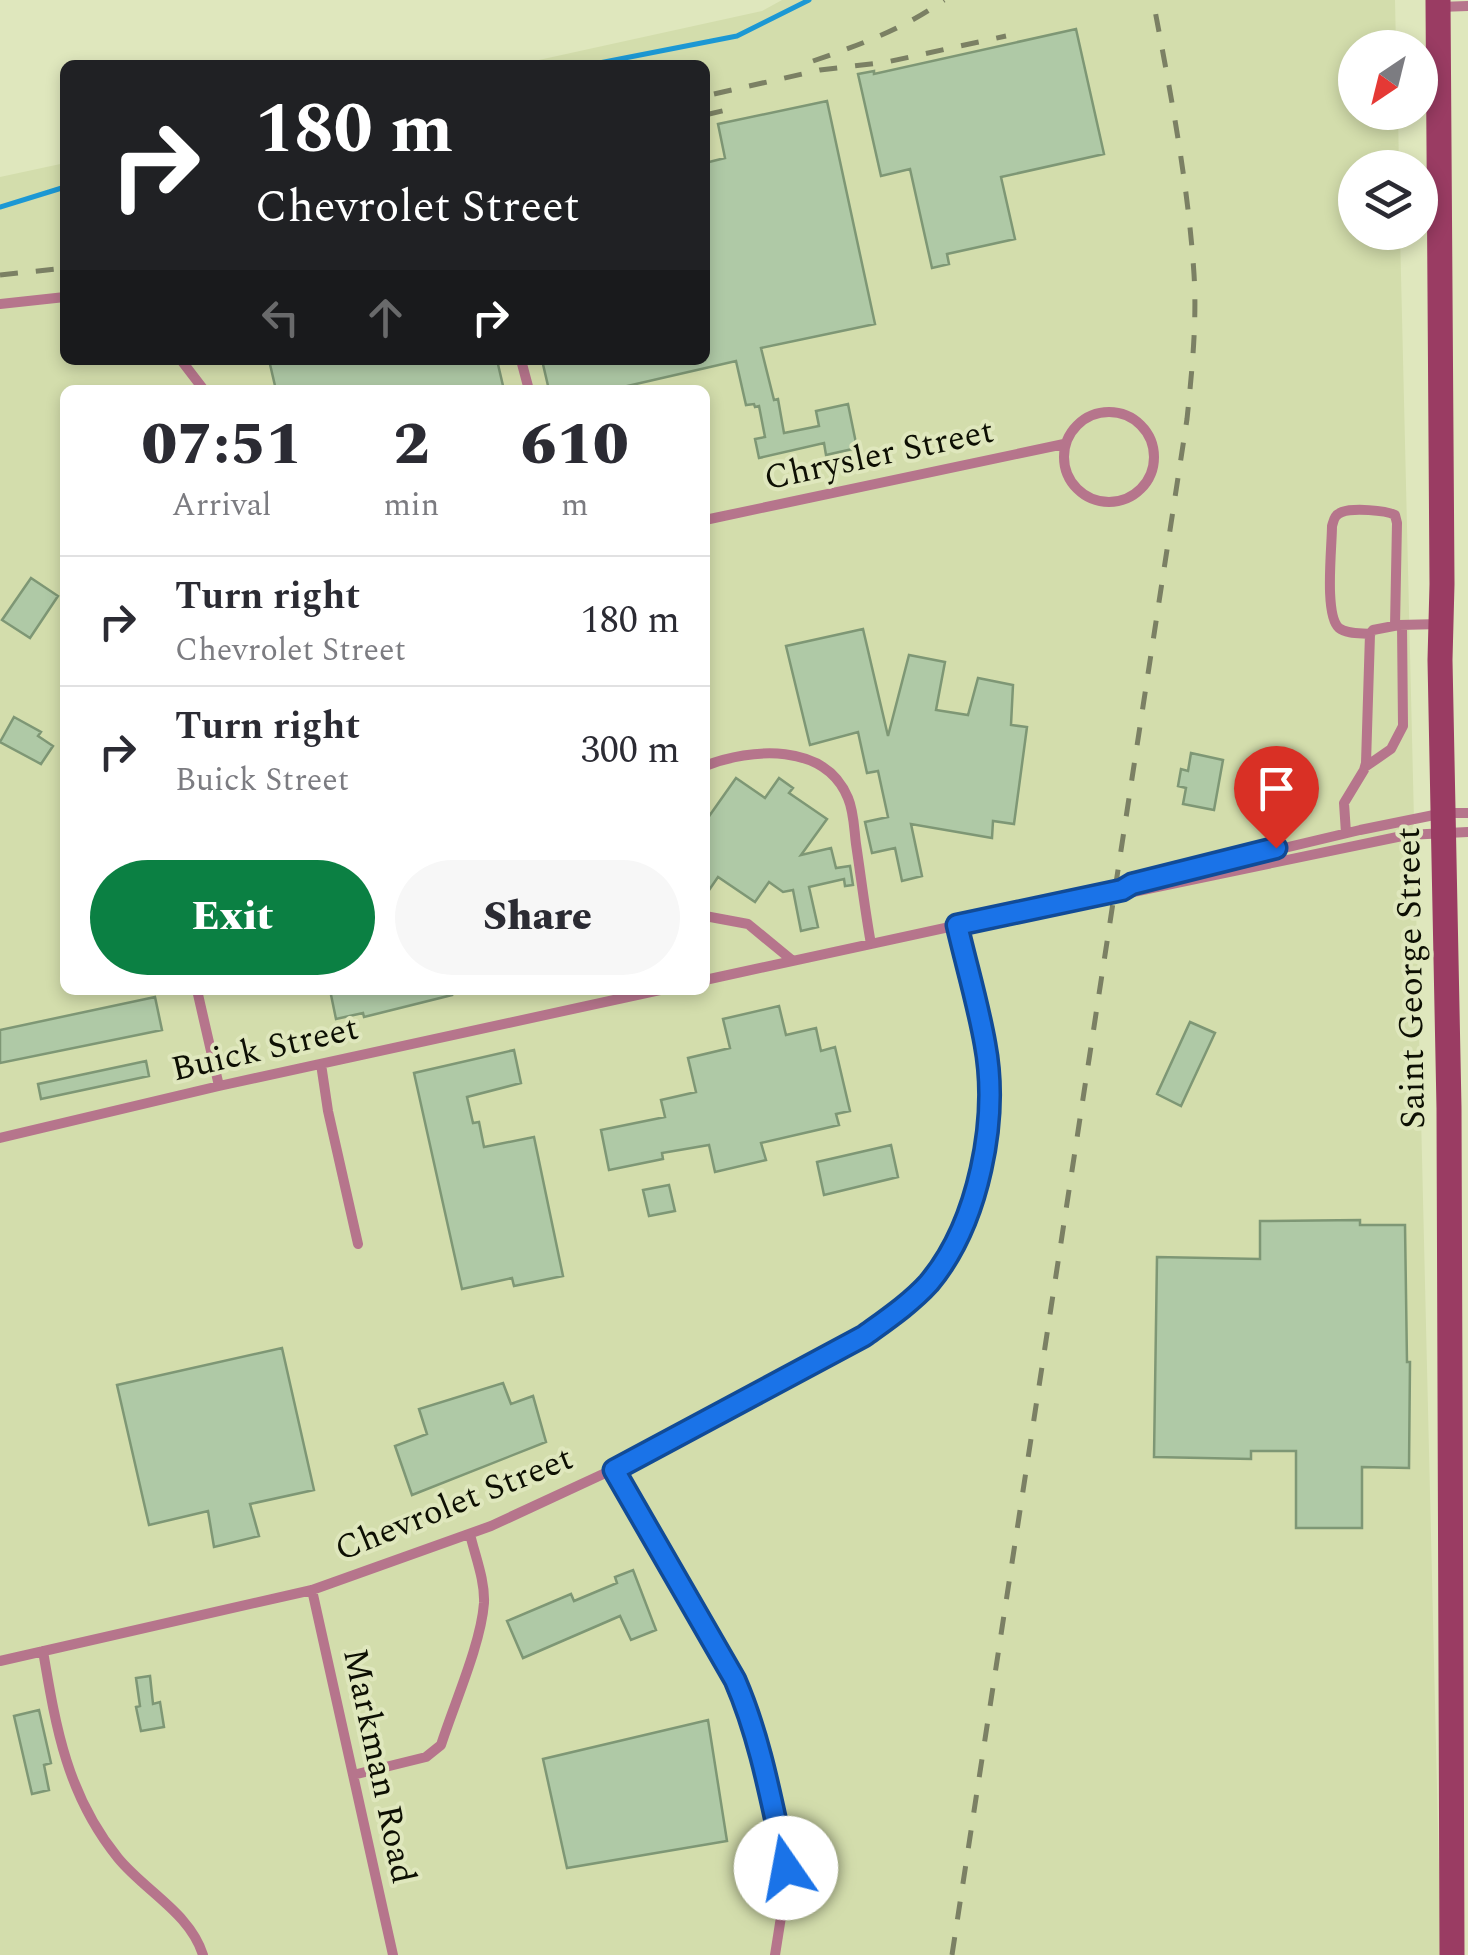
<!DOCTYPE html>
<html lang="en">
<head>
<meta charset="utf-8">
<style>
	:root { --surface:#fff; --page:#f7f7f7; --text:#2b2b33; --muted:#7c7c81; --line:#e1e1e2; --accent:#0b8043 }
	body { margin:0; font-family:Spectral,serif; background:var(--page); color:var(--text); height:100vh; display:flex; flex-direction:column; font-size:38px; white-space:nowrap }
	* { box-sizing:border-box; margin:0 }
	p { font-size:32px; color:var(--muted) }
	.icon { flex:none; width:55px; height:55px; fill:none; stroke:currentColor; stroke-width:2; stroke-linecap:round; stroke-linejoin:round }
	.map { position:relative; flex:1; overflow:hidden }
	.details { position:absolute; left:60px; top:385px; width:650px; height:610px; display:flex; flex-direction:column; background:var(--surface); border-radius:15px; box-shadow:0 5px 15px #0003 }
	.details>* { flex:none }
	.guide { position:absolute; left:60px; top:60px; width:650px; height:305px; border-radius:15px; box-shadow:0 5px 15px #0003; background:#202124; color:#fff; overflow:hidden }
	.needle { width:65px; rotate:215deg }
	.tools { position:absolute; left:1338px; top:30px; display:grid; gap:20px }
	.tools a { display:grid; place-items:center; width:100px; height:100px; border-radius:50%; background:var(--surface); box-shadow:0 5px 15px #0003; font-size:50px }
	.pin { position:absolute; display:grid; place-items:center; width:85px; height:85px; color:#fff; margin:-102px -42px; border-radius:50% 50% 50% 0; rotate:-45deg; box-shadow:0 0 10px #0007 }
	.pin .icon { rotate:45deg }
	.me { position:absolute; width:110px; margin:-55px; rotate:348deg; stroke-linejoin:round; filter:drop-shadow(0 0 8px #0008) }
	.turn { display:flex; align-items:center; gap:35px; height:210px; padding:0 30px; font-size:45px }
	.turn .icon { width:130px; height:130px; stroke-width:2.5 }
	.turn b { display:block; font-size:70px; line-height:85px }
	.lanes { display:flex; align-items:center; height:95px; padding:0 30px; background:#0003; justify-content:center; gap:50px; direction:ltr }
	.lanes .off { opacity:.35 }
	.eta { display:flex; justify-content:space-evenly; align-items:center; height:170px; text-align:center }
	.eta b { font-size:60px; font-weight:800; line-height:70px }
	.button { display:flex; gap:20px; margin-top:auto; padding:20px 30px }
	.button a { flex:1; height:115px; border-radius:60px; background:var(--accent); color:#fff; font-size:40px; font-weight:800; line-height:115px; text-align:center }
	.button a+a { background:var(--page); color:var(--text) }
	ul { padding:0; list-style:none }
	li { display:flex; align-items:center; gap:30px; height:130px; padding:0 30px; border-top:2px solid var(--line) }
	li div { flex:1 }
	li b { display:block; font-size:38px }
	li em { font-style:normal }
	.map>svg:first-child { display:block }
	.built { fill:#d3ddac; fill-rule:evenodd }
	.lines { fill:none; stroke-linecap:round; stroke-linejoin:round }
	.stream { stroke:#1c98d4; stroke-width:5 }
	.building { fill:#afc9a6; stroke:#7e9775; stroke-width:2.5 }
	.lane { stroke:#b6758c; stroke-width:10 }
	.secondary { stroke:#9a3c63; stroke-width:25 }
	.rail { stroke:#7b8064; stroke-width:5; stroke-dasharray:18 18; stroke-linecap:butt }
	.route-casing { stroke:#114b97; stroke-width:25 }
	.route { stroke:#1a73e8; stroke-width:18 }
	.labels { text-anchor:middle; dominant-baseline:central; stroke-width:8; stroke-linejoin:round; paint-order:stroke }
	.street-label { font-size:35px; fill:#0d0f03; stroke:#dfe7bd }
</style>
</head>
<body>
<div class="map">
<svg width="1468" height="1955" viewBox="0 0 1468 1955">
	<rect width="100%" height="100%" fill="#dfe7bd"/>
	<path class="built" d="M782 0H1395L1396 47 1355 48V112L1398 113 1399 167 1355 168V232L1400 233 1441 1955H0V177L65 163V360H705V65H516L762 11ZM65 390H705V990H65Z"/>
	<g class="lines">
		<path class="stream" d="M589 65 737 36 809 0
			M0 207 65 187"/>
	</g>
	<path class="building" d="M1076 29 1104 154 1001 177 1015 239 947 254 949 264 932 268 910 169 881 176 858 74 874 71V74Z
		M827 101 875 324 761 348 774 400 778 399 784 433 819 426 816 411 848 404 857 448 826 455 824 443 759 458 755 439 765 437 759 406 755 407 754 404 746 405 736 361 610 390H549L542 360H705V163L725 158 718 124Z
		M269 360H497L504 390H276Z
		M31 578 58 596 30 638 2 620Z
		M863 629 888 736 909 655 945 662 936 710 968 715 978 678 1013 685 1011 725 1027 727 1014 824 993 821 992 838 911 824 922 876 902 881 895 848 872 853 865 822 888 817 878 771 867 773 858 732 810 745 786 646Z
		M14 717 41 732 38 736 53 746 41 764 0 742Z
		M1191 753 1223 760 1214 810 1183 804 1186 788 1178 786 1181 769 1188 771Z
		M736 778 765 798 779 778 793 788 789 793 827 819 801 855 831 848 836 868 850 866 853 885 845 886 844 879 809 887 818 927 801 931 793 890 783 892 769 882 755 902 718 877 705 896V822Z
		M330 990H451L452 995 364 1017 363 1013 336 1019Z
		M155 997 162 1030 0 1063V1030Z
		M779 1006 786 1035 816 1028 821 1051 835 1047 850 1111 836 1114 839 1125 761 1143 766 1160 715 1172 709 1145 662 1153 663 1159 609 1170 601 1130 665 1117 661 1100 696 1092 688 1058 730 1048 723 1019Z
		M1190 1022 1215 1033 1181 1106 1157 1094Z
		M514 1050 521 1083 467 1097 473 1123 479 1122 484 1147 534 1137 563 1276 514 1286 512 1278 462 1289 414 1073Z
		M146 1061 149 1076 41 1099 38 1084Z
		M891 1145 898 1177 824 1195 817 1162Z
		M669 1185 675 1211 649 1216 643 1190Z
		M1360 1220V1225H1405L1407 1362H1410L1409 1468 1362 1467V1528H1296V1451H1251V1459L1154 1457 1157 1257 1260 1259V1221Z
		M282 1348 314 1490 250 1504 259 1536 214 1547 208 1511 149 1525 117 1385Z
		M503 1383 511 1404 533 1396 546 1442 412 1495 395 1446 427 1434 419 1409Z
		M633 1570 656 1630 631 1640 620 1616 523 1658 507 1621 571 1594 574 1601 617 1583 615 1577Z
		M150 1676 153 1704 160 1702 164 1727 141 1731 136 1707 140 1706 136 1678Z
		M39 1710 51 1763 44 1765 49 1790 32 1794 14 1716Z
		M708 1720 727 1841 567 1868 543 1759Z"/>
	<g class="lines">
		<path class="lane" d="M1439 7 1468 6
			M0 304 65 297
			M181 360 204 390
			M521 360 529 390
			M1064 457a45 45 0 1 1 90 0a45 45 0 1 1-90 0Z
			M705 520 1064 444
			M1370 634C1361 633 1346 634 1339 628 1324 615 1332 547 1332 526 1334 520 1334 515 1342 512 1353 508 1385 510 1395 515L1397 523 1395 626
			M705 766C751 748 825 742 848 798 854 812 854 829 856 844 861 877 865 911 871 944
			M1365 767 1391 749 1403 726 1402 625
			M1346 833 1344 803 1364 770 1366 763 1370 634 1373 630 1399 625 1441 624
			M1123 890 1132 884 1360 830 1444 813H1468
			M705 916 748 924 793 961
			M705 980 1115 891 1133 892 1407 835 1468 832
			M197 990 219 1086
			M321 1064 328 1111 358 1244
			M0 1138 219 1086 660 990
			M614 1469 735 1680 755 1732 786 1868 784 1898 775 1955
			M312 1590 393 1955
			M43 1651C56 1728 67 1795 118 1858 145 1891 190 1913 203 1955
			M0 1661 312 1590 491 1526 614 1469 864 1336C886 1320 912 1303 929 1283 980 1222 999 1121 985 1044 978 1004 966 964 957 925
			M353 1775 426 1757 441 1745C454 1704 481 1644 484 1603 485 1580 475 1556 470 1534"/>
		<path class="secondary" d="M1438 0 1442 584 1440 660 1449 1108 1452 1955"/>
		<path class="rail" d="M813 61C859 45 904 29 944 0
			M714 94 820 70 887 62 1006 36
			M705 115 735 108
			M0 275 65 268
			M952 1955 1187 419C1192 371 1197 322 1194 274 1188 182 1170 90 1153 0"/>
	</g>
	<g class="lines">
		<g class="route-casing">
			<path id="route" d="M786 1868C772 1805 761 1740 735 1680L614 1470 864 1336C886 1320 911 1303 929 1283 979 1223 999 1119 985 1044 978 1004 966 964 957 925L1122 890 1132 884 1276 848"/>
		</g>
		<use href="#route" class="route"/>
	</g>
	<g class="labels">
		<g class="street-label">
			<text transform="translate(879 455) rotate(-12)">Chrysler Street</text>
			<text transform="translate(1411 978) rotate(-91)">Saint George Street</text>
			<text transform="translate(265 1049) rotate(-13)">Buick Street</text>
			<text transform="translate(454 1504) rotate(-22)">Chevrolet Street</text>
			<text transform="translate(379 1766) rotate(78)">Markman Road</text>
		</g>
	</g>
</svg>
<div class="tools">
<a><svg class="needle" viewBox="-14 -14 28 28"><path d="M0-13l5 13h-10z" fill="#e53935"/><path d="M0 13l5-13h-10z" fill="#7c7c81"/></svg></a>
<a><svg class="icon" aria-label="layers" viewBox="0 0 24 24"><path d="M12 4l9 5-9 5-9-5zM3 14l9 5 9-5"/></svg></a>
</div>
<div class="pin" style="left:1276px;top:848px;background:#d93025"><svg class="icon" aria-label="arrive" viewBox="0 0 24 24"><path d="M6 21V4h12l-3 4 3 4H6"/></svg></div>
<svg class="me" style="left:786px;top:1868px" viewBox="-20 -20 40 40"><circle r="19" fill="#fff"/><path d="M0-13L10 11 0 6-10 11z" fill="#1a73e8"/></svg>
<div class="guide">
<div class="turn"><svg class="icon" aria-label="right" viewBox="0 0 24 24"><path d="M7 20v-9h11M14 6l5 5-5 5"/></svg><div><b>180 m</b>Chevrolet Street</div></div>
<div class="lanes"><svg class="icon off" aria-label="left" viewBox="0 0 24 24"><path d="M17 20v-9H6M10 6l-5 5 5 5"/></svg><svg class="icon off" aria-label="ahead" viewBox="0 0 24 24"><path d="M12 20V5M6 11l6-6 6 6"/></svg><svg class="icon" aria-label="right" viewBox="0 0 24 24"><path d="M7 20v-9h11M14 6l5 5-5 5"/></svg></div>
</div>
<section class="details">
<div class="eta">
<div><b>07:51</b><p>Arrival</p></div>
<div><b>2</b><p>min</p></div>
<div><b>610</b><p>m</p></div>
</div>
<ul>
<li><svg class="icon" aria-label="right" viewBox="0 0 24 24"><path d="M7 20v-9h11M14 6l5 5-5 5"/></svg><div><b>Turn right</b><p>Chevrolet Street</p></div><em>180 m</em></li>
<li><svg class="icon" aria-label="right" viewBox="0 0 24 24"><path d="M7 20v-9h11M14 6l5 5-5 5"/></svg><div><b>Turn right</b><p>Buick Street</p></div><em>300 m</em></li>
</ul>
<div class="button"><a>Exit</a><a>Share</a></div>
</section>
</div>
</body>
</html>
